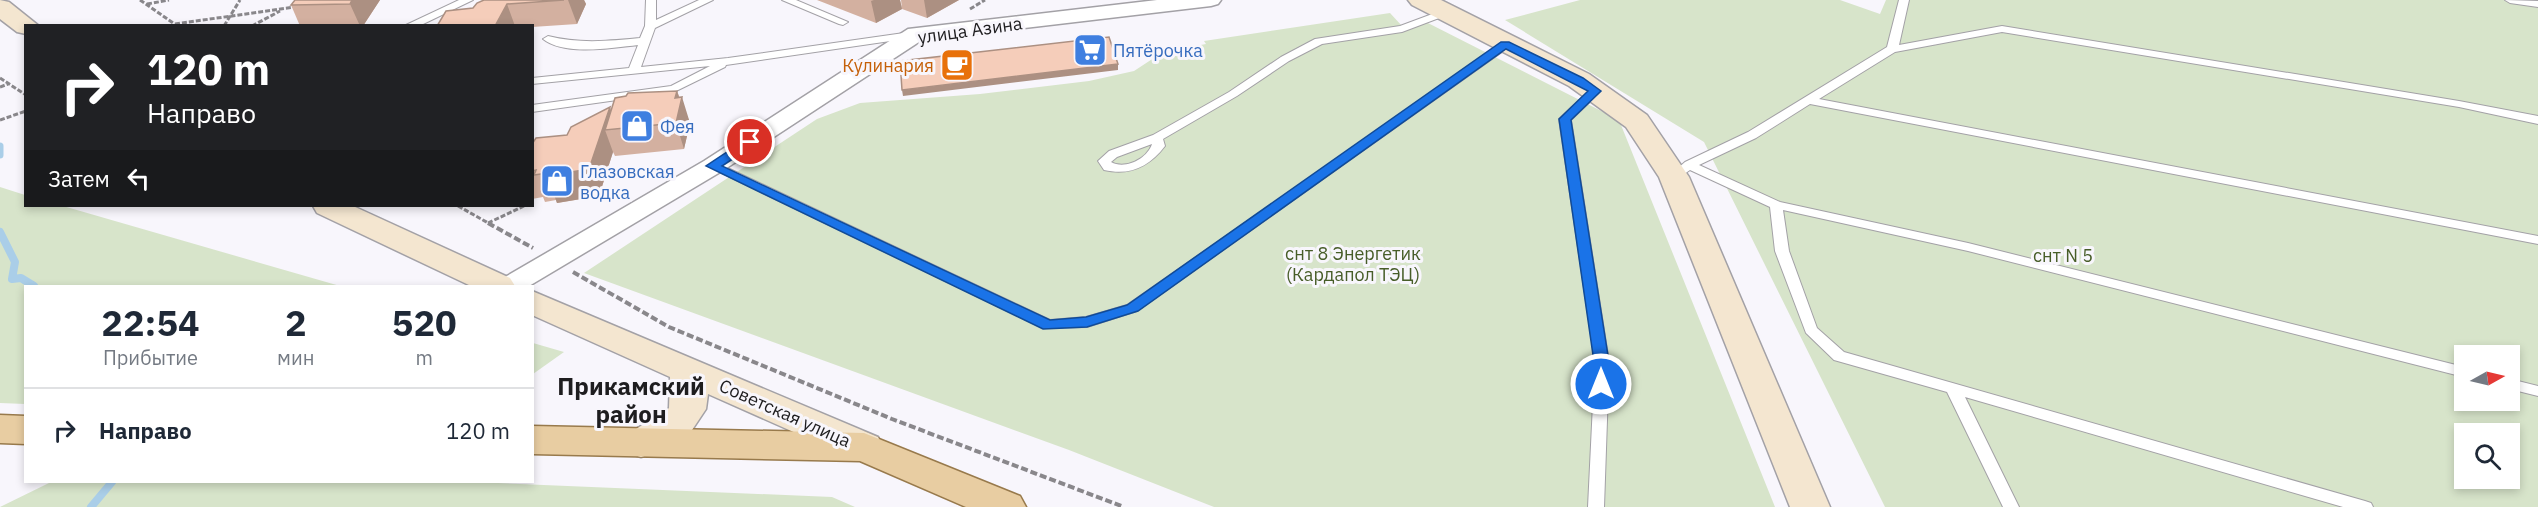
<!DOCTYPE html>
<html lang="ru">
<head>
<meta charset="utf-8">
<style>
	:root { --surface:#fff; --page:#f6f6f7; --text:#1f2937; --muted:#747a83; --line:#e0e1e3 }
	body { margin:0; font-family:"IBM Plex Sans",sans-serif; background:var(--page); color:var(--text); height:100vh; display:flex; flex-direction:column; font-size:22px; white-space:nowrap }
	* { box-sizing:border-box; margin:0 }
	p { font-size:20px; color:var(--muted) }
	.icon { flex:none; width:33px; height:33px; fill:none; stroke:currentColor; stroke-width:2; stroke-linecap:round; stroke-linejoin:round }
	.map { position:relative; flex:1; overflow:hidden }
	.panel { position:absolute; left:24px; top:285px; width:510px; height:198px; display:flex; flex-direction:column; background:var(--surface); border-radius:0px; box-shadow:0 3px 9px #0003 }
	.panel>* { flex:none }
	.top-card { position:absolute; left:24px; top:24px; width:510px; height:183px; border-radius:0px; box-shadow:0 3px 9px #0003; background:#202124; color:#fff; overflow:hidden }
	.needle { width:39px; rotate:82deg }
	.buttons { position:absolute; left:2454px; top:345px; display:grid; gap:12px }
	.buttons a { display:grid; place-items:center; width:66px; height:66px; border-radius:0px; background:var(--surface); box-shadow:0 3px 9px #0003; font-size:30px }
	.pin { position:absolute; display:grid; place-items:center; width:51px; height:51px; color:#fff; margin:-26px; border:3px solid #fff; border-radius:50%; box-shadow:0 2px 6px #0007 }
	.me { position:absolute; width:66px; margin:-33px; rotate:0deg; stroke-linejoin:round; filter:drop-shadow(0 0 4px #0008) }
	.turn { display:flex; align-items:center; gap:21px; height:126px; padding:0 24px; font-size:27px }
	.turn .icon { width:78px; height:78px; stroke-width:2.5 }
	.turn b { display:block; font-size:42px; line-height:51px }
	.then { display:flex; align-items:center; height:57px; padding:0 24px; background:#0003; gap:12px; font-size:22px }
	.eta { display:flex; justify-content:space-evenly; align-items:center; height:102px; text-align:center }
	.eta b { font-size:36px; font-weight:700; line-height:42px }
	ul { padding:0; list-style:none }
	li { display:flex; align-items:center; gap:18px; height:84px; padding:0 24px; border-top:2px solid var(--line) }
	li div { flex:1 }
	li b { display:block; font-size:22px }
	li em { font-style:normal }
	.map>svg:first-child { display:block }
	.green { fill:#d7e4ca; fill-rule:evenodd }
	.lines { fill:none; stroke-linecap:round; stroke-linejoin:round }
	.stream-far1 { stroke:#aacee8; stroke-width:7 }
	.stream { stroke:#aacee8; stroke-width:8 }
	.lane-casing { stroke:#a3a1a6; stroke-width:2 }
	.street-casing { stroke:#a3a1a6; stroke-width:3 }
	.secondary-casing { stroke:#a3a1a6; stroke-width:3 }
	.primary-casing { stroke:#987a4c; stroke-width:3 }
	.path-far1 { stroke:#89878b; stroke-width:3; stroke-dasharray:5 2; stroke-linecap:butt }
	.path { stroke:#89878b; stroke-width:4; stroke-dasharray:7 3; stroke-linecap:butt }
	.lane { fill:#fff; fill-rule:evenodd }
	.street { fill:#fff; fill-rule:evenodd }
	.secondary { fill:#f4e6d0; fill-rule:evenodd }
	.primary { fill:#e8cda2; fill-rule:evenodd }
	.wall { fill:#d3b0a0 }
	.shaded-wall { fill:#ac9082 }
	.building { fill:#f5cdba; stroke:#ac9082; stroke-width:1.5 }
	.route { fill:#1a73e8; stroke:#114b97; stroke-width:1.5 }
	.labels { text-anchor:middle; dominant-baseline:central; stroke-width:6; stroke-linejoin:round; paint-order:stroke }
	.street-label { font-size:18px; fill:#1e1d1f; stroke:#f8f6fc }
	.shop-label { font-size:18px; fill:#366cbe; stroke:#f8f6fc; text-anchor:start }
	.food-label { font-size:18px; fill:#c56008; stroke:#f8f6fc; text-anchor:end }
	.park-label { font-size:18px; fill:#475d28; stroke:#f8f6fc }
	.district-label { font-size:24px; font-weight:bold; fill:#1e1d1f; stroke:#f8f6fc }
</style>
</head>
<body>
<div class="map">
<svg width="2538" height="507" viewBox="0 0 2538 507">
	<rect width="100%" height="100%" fill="#f8f6fc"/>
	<path class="green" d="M1580 0H1840L1880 14 1886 0H2538V507H1885L1704 142 1505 20ZM2464 356H2510V400H2464ZM2464 434H2510V478H2464Z
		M1390 13 1402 26 1420 19 1619 120 1775 507H1214L1069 450 584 273 817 119 860 103 980 94 1089 81 1134 71 1163 52 1206 44 1204 41Z
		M0 187 25 195 26 206H63L340 286H26L25 404 0 403Z
		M533 343 564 352 533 374Z
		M51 482H474L832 497 855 507H0Z"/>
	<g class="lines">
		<path class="stream-far1" d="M0 146V155"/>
		<path class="stream" d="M0 232 15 262 12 279 21 278 34 286
			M91 507 112 482"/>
		<g class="lane-casing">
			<path id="lane" d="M459 0H473L419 26 406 25Z
				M646 0H656V20L699 0H713L655 28 641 67 728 58 911 32 916 35 911 38 726 65 725 67 674 92 532 112V105L671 86 710 66 532 84V78L629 68 638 45C612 48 564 56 543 39L548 36C580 44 608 41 640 38L645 26Z
				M782 0H796L848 22 843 25 839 24Z
				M1899 0H1909L1899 45 2002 26 2459 101 2538 116V124L2459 107 2002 32 1895 52 1819 99 2538 236V244L1810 104 1756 138 1699 165 1780 202 1968 243 2464 367V377L1968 251 1783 210 1789 251 1817 328 1844 352 2365 501 2371 503 2373 507H2343L1965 397 2019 507H2003L1947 392 1834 360 1806 333 1775 251 1770 207 1690 170 1674 181 1668 177 1685 162 1748 132 1887 47Z
				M2505 0 2538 1V7L2510 3Z
				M1443 10 1448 13 1447 15 1402 32 1322 44 1289 61 1237 96 1163 139 1165 146C1149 167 1130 176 1104 170L1098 161 1109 151 1153 135 1229 92 1281 57 1315 39 1400 26ZM1152 144C1147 159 1125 170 1111 162L1117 157Z
				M1505 42 1510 45 1509 47 1137 311 1087 327 1043 328 707 166 709 163H717L1050 320 1086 317 1127 305Z
				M1595 88 1601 91 1599 93 1571 120 1609 362 1604 507H1588L1595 362 1559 119 1591 89Z
				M2510 379 2538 386V396L2510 389Z"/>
		</g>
		<g class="street-casing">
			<path id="street" d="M1157 0H1221L1218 4 1211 6 922 40 722 171 529 286H496L500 280 704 161 908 29Z"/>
		</g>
		<g class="secondary-casing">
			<path id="secondary" d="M0 0 9 2 39 26H26V34L17 32 0 19Z
				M1408 0H1441L1589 74 1647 115 1689 177 1830 507H1790L1659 177 1626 127 1569 86 1412 5Z
				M313 206H353L510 278 515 286H471L317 213Z
				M532 291 878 437 883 447 878 457 864 461 850 457 708 394 706 409 690 433 655 453 641 457 627 453 622 443C632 426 654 422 669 408L670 377 532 315Z"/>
		</g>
		<g class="primary-casing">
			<path id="primary" d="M0 415 26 416V444L0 443Z
				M532 426 864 433 1020 496 1026 507H966L860 461 532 454Z"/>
		</g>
		<path class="path-far1" d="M140 0 176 25
			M147 4 169 0
			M970 9 985 0
			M175 24 295 7
			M224 26 240 0
			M252 26 280 11
			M0 78 26 95
			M0 87 8 84
			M0 120 26 111
			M458 206 490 224
			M488 223 524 206"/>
		<path class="path" d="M488 223 533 248
			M573 272 669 327 892 419 1124 507"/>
		<use href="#lane" class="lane"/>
		<use href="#street" class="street"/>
		<use href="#secondary" class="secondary"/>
		<use href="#primary" class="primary"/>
	</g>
	<path class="wall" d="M295 0H380L363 26H300L291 5Z
		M484 0H584L586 4 577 24 532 27V26H437L473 8Z
		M817 0H900L902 9 876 23Z
		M901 0H959L927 18 902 9Z
		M677 91 690 123 684 149 615 156 613 152 599 196 557 203 556 200 545 202 543 197 532 199V144L567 135 611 112Z"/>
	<path class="shaded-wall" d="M352 0H380L363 26H360L350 4Z
		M568 0H584L586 4 577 24Z
		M874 0H900L902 9 876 23 871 1Z
		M924 0H959L927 18Z
		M507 4 515 26H495Z
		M1118 64V70L903 96 902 90Z
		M677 91 681 103 682 97 690 123 684 149 676 123 675 98Z
		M610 107 617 129 605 130 613 152 599 196 557 203 547 176Z"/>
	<path class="building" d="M295 0H352L350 4 291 5Z
		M484 0H564L507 4 495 26H437L446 11 473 8 477 3Z
		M1109 37 1118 64 902 90 900 61Z
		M677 91 675 98 682 97 676 123 605 130 615 98 626 96 628 93Z
		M610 107 589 169 547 176V173L534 175 536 170 532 171V144L536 138 567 135 571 127Z"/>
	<path class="route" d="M1501 42H1509L1583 78 1601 91 1571 120 1609 362 1606 388 1601 389 1593 384 1594 362 1559 119 1588 91 1506 49 1138 311 1087 327 1043 329 706 166 745 140H754V145L722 166 1050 320 1086 317 1127 305Z"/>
	<defs>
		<g id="supermarket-square" transform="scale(1.725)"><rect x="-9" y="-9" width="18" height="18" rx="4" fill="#3f7fe0" stroke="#f8f6fc"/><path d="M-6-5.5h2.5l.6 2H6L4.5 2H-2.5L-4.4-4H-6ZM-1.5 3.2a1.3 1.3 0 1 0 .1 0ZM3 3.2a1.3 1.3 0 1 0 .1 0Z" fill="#fff"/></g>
		<g id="cafe-square" transform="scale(1.725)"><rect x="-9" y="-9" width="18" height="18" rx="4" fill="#e8710a" stroke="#f8f6fc"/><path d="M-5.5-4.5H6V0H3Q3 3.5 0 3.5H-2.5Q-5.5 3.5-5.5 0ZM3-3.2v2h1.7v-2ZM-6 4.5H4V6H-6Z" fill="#fff"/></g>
		<g id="shop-square" transform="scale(1.725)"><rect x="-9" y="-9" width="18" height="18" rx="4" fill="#3f7fe0" stroke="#f8f6fc"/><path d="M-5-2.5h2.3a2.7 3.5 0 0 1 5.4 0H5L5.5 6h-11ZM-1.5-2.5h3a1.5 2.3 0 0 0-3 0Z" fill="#fff"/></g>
	</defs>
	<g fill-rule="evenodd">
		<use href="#supermarket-square" x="1090" y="50"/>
		<use href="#cafe-square" x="957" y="65"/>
		<use href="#shop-square" x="637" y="126"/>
		<use href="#shop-square" x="557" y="181"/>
	</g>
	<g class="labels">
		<g class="street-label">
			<text transform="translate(970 30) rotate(-8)">улица Азина</text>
			<text transform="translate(785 413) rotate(24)">Советская улица</text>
		</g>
		<g class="shop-label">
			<text x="1113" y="50">Пятёрочка</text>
			<text x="660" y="126">Фея</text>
			<text x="580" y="171">Глазовская<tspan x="580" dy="21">водка</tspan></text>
		</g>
		<g class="food-label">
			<text x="934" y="65">Кулинария</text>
		</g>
		<g class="park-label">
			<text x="1353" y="253">снт 8 Энергетик<tspan x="1353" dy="21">(Кардапол ТЭЦ)</tspan></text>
			<text x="2063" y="255">снт N 5</text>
		</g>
		<g class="district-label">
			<text x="631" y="386">Прикамский<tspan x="631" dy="28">район</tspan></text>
		</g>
	</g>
</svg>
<div class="buttons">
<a><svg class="needle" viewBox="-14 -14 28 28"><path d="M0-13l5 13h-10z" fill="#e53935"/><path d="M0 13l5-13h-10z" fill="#747a83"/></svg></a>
<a><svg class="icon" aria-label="search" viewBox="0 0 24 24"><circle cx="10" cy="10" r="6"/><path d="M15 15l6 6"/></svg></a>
</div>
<div class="pin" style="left:750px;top:142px;background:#d93025"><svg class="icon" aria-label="arrive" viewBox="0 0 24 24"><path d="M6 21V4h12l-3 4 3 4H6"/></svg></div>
<svg class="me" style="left:1601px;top:384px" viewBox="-20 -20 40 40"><circle r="17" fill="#1a73e8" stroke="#fff" stroke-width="3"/><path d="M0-11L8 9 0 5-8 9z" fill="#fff"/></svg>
<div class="top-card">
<div class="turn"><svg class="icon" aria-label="right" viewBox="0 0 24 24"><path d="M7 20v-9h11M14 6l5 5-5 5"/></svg><div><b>120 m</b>Направо</div></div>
<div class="then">Затем<svg class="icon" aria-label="left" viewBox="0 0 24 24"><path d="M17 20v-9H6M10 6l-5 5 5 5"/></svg></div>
</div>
<section class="panel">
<div class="eta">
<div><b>22:54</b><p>Прибытие</p></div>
<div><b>2</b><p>мин</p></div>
<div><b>520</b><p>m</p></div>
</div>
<ul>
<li><svg class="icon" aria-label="right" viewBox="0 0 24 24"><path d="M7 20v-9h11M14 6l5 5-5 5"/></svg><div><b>Направо</b></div><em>120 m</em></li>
</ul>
</section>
</div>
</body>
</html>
